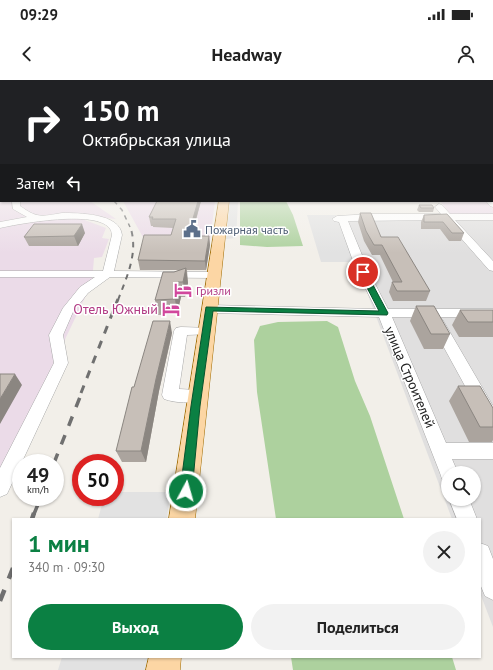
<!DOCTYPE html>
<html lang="ru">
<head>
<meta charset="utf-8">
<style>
	:root { --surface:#fff; --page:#f2f2f2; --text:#222; --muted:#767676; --accent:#0b8043 }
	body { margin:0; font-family:"PT Sans",sans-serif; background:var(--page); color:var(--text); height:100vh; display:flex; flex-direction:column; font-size:15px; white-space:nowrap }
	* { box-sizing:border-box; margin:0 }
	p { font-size:13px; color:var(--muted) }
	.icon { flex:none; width:22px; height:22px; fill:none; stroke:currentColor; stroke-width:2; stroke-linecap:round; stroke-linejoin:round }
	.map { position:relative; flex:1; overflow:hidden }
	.drawer { position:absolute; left:12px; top:438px; width:469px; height:140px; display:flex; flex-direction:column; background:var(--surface); border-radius:0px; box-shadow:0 1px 3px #0004 }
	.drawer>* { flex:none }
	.banner { position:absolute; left:0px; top:0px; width:493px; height:122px; box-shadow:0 1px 3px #0004; background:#202124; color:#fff; overflow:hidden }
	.fabs { position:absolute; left:441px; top:386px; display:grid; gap:8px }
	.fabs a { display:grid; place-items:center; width:40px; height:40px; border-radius:50%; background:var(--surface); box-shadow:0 1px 3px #0004; font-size:20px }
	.speed { position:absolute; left:12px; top:374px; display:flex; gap:8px; font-size:20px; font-weight:700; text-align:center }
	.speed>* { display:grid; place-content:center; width:52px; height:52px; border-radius:50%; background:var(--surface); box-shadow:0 1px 3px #0004; line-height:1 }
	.speed small { font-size:10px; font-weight:400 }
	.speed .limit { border:6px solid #d22; background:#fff; color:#111 }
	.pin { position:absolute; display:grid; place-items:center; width:34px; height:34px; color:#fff; margin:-17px; border:2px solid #fff; border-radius:50%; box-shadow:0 1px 4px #0007 }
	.me { position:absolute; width:44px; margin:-22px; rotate:6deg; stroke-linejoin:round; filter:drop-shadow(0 0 3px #0008) }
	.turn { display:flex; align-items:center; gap:14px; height:84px; padding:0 16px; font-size:18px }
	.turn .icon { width:52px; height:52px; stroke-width:2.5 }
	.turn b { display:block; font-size:28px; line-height:34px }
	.then { display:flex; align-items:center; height:38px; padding:0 16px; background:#0003; gap:8px; font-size:15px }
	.round { display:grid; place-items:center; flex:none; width:42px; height:42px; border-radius:21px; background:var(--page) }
	.summary { display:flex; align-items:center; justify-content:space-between; height:68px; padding:0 16px }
	h1 { font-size:24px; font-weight:600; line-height:30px; color:var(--accent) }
	.cta { display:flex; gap:8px; margin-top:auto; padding:8px 16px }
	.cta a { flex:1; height:46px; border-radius:24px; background:var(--accent); color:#fff; font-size:16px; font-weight:600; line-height:46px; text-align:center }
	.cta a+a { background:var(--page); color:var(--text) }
	.status { display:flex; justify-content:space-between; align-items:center; height:28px; padding:0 20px; background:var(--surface); direction:ltr }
	.status svg { height:11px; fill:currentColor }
	header { display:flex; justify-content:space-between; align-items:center; height:52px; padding:0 16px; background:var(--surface); font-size:18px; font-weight:600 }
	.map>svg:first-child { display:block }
	.residential { fill:#e0dfdf; fill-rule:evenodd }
	.industrial { fill:#ebdbe8 }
	.forest { fill:#add19e }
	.parking { fill:#e2e2e2 }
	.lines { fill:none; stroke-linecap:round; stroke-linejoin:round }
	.minor-casing { stroke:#a9a9a9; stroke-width:1 }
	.major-casing { stroke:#a06b00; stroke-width:1 }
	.minor { fill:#fff; fill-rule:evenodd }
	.major { fill:#fcd6a4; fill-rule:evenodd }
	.rail-far4 { stroke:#707070; stroke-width:1.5; stroke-dasharray:4.5 4.5; stroke-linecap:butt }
	.rail-far3 { stroke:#707070; stroke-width:2; stroke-dasharray:5.5 5.5; stroke-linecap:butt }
	.rail-far2 { stroke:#707070; stroke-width:3; stroke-dasharray:8 8; stroke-linecap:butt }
	.rail-far1 { stroke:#707070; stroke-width:3.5; stroke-dasharray:10 10; stroke-linecap:butt }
	.rail { stroke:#707070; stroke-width:4.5; stroke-dasharray:12 12; stroke-linecap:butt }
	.wall { fill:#aba49e }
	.shaded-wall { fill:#8b8681 }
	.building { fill:#c7bfb8; stroke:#8b8681 }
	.route { fill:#0b8043; stroke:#07532c }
	.labels { text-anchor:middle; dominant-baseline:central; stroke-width:3; stroke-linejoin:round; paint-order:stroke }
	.far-service-label { font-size:12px; fill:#4e5e75; stroke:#fff; text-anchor:start }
	.far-hotel-label { font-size:12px; fill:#b23c85; stroke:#fff; text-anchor:start }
	.hotel-label { font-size:14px; fill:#b23c85; stroke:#fff; text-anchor:end }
	.street-label { font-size:14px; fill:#222; stroke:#fff }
</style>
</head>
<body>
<div class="status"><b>09:29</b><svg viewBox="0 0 49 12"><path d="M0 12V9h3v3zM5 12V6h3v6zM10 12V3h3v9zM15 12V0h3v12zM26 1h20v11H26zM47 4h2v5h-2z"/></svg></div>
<header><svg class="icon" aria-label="back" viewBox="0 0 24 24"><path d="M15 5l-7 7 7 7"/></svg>Headway<svg class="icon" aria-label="person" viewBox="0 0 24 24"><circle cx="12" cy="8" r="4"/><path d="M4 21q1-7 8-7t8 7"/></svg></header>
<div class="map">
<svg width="493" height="590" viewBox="0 0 493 590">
	<rect width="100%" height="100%" fill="#f2efe9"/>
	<path class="residential" d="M338 135 493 136V547L480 513V439H452ZM448 393H474V419H448Z"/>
	<path class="industrial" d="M492 90 493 135H451L440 121H492Z
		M0 102 1 121H90L116 139 78 135 32 136 0 143Z
		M123 121H215L210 162 145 161Z
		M45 139H82L106 148 102 158 109 159 102 177 94 178 92 203 0 395V148Z"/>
	<path class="forest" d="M240 121H286L293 135 303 166 267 167 240 165Z
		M327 241 338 247 355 301 370 336 404 439H276L257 312 254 260 260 246 278 242Z
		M291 577H452L456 590H293Z"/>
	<path class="parking" d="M230 121H238L236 158 226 159Z
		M307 135H336L355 182H321Z
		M115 412H170L167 439H98L104 417H115Z
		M62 577H148L146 590H58Z"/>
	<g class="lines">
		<g class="minor-casing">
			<path id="minor" d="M492 119H493V127L490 126 486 121H492Z
				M12 121H20V126C25 129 31 134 37 135 44 137 55 134 62 133 78 133 120 133 122 155L114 191 215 192 221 195 215 198 110 197 88 213 73 232 63 255 68 283 7 414 0 417V388L54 283 49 255 63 228 80 207 95 197H0V191H103L112 155C111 126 18 144 0 148V142L27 137 13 129Z
				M439 124 442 125 450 134H493V140H455L493 181V191L489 190 445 140 348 141 369 192 388 229H493V237H392L446 363H493V379H452L458 393H448V401L442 399 440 393 379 237 209 233 205 232 203 229 205 226 209 225 376 229 357 192 339 142 334 141 332 139 337 136 371 134H441L435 127Z
				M437 238 442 239 444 242 493 326V348L487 346 430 242 432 239Z
				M181 247 211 248 213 251 211 254 187 255 179 309 197 310 203 312 205 316 203 320C192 324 175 323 164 319L162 315 174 251 176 248Z
				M449 419H469L477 439H457Z
				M480 463 488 466 493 479V520L485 516 480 504Z"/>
		</g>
		<g class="major-casing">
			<path id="major" d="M219 121H229L195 439H169Z
				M149 577H181L180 590H146Z"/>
		</g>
		<use href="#minor" class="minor"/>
		<use href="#major" class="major"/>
		<path class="rail-far4" d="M114 121 122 130 130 147"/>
		<path class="rail-far3" d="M118 220C127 196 139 172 130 146"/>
		<path class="rail-far2" d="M81 313 118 219"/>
		<path class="rail-far1" d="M54 383 82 312
			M34 434 41 417"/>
		<path class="rail" d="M32 439 34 433
			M0 521 13 488"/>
	</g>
	<path class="wall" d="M129 121H201L192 156H209L210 165 206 190H187L188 203 185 217H181L177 234 158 235 155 220 174 192 179 190H140L138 180 171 155 173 148 153 147V146H151L149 137 157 122H129Z
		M419 125 434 128 433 132H419L417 130Z
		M360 133 430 211 426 221H393L389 212 392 202H393L380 175H372L364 161 358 142Z
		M447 134 464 153 461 161H449L440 149H421V142L424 135Z
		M85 153 78 166H29L24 157Z
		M416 226 450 254 443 269H424L410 241Z
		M460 230H493V257H459L452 245Z
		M172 253 159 311 146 382H122L116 371Z
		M458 306 493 328V360L492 362H469L449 321Z"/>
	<path class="shaded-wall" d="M198 121H201L189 164 188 156Z
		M82 144 85 153 78 166 74 156Z
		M209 156 210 165 206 190 205 181Z
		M186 188 188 203 185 217 183 202Z
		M178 202 181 217 177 234 175 219Z
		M170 241 172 253 159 311 146 382 141 371 156 299Z
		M15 294 22 305 0 344V319Z"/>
	<path class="building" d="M157 121H198L188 156H209L205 181 138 180 144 155H171L176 139H152L153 137H149Z
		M419 125H432L434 128H421Z
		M360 133H371L381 157H398L430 211H397L392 202H402L382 165H374L366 151Z
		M447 134 464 153H452L443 142H424V135Z
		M34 144H82L74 156 24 157Z
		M186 188 183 202H178L175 219 155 220 163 192H174Z
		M416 226H434L450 254H431Z
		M460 230H493V242H468Z
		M153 241H170L156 299 141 371H116L132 307H134Z
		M0 294H15L0 319Z
		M458 306H480L493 328V347H480Z"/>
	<linearGradient id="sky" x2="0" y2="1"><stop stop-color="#8fc0e4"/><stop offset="0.52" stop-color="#f9f8f5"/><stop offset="1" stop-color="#f9f8f5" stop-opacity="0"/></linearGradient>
	<rect width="493" height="173" fill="url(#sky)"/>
	<path class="route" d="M363 190 366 192 388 233 387 235 213 231 200 326 192 411 190 415 186 416 182 415 180 411 191 326 206 227 379 231 359 192Z"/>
	<defs>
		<g id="civic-bare" transform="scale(1.38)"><path d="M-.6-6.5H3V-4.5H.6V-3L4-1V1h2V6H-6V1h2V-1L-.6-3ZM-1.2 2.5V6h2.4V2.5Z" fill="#5c6f8a" stroke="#fff" stroke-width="2.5" paint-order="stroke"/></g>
		<g id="hotel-bare" transform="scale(1.38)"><path d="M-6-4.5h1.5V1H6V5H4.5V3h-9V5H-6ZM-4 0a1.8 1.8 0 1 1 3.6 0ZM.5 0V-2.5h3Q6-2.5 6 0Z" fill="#d1479c" stroke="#fff" stroke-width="2.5" paint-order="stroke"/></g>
	</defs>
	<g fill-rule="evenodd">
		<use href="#civic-bare" x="192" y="149"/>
		<use href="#hotel-bare" x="183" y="210"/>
		<use href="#hotel-bare" x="171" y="229"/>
	</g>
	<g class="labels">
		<g class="far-service-label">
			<text x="205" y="149">Пожарная часть</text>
		</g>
		<g class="far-hotel-label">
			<text x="196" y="210">Гризли</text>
		</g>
		<g class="hotel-label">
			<text x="158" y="229">Отель Южный</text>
		</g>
		<g class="street-label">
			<text transform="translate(410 297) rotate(67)">улица Строителей</text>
		</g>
	</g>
</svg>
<div class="fabs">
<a><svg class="icon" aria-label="search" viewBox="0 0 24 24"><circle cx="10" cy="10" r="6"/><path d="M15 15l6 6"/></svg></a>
</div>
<div class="speed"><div>49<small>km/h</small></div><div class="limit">50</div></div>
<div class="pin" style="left:363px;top:192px;background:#d93025"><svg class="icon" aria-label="arrive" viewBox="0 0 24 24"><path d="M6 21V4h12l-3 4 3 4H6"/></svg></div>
<svg class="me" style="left:186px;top:411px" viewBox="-20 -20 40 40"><circle r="17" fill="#0b8043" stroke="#fff" stroke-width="3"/><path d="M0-11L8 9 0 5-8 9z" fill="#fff"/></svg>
<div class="banner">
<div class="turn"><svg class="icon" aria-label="right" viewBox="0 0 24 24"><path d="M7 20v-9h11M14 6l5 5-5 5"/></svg><div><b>150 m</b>Октябрьская улица</div></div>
<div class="then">Затем<svg class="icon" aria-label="left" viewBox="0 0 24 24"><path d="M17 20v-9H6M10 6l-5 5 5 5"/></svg></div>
</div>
<section class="drawer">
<div class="summary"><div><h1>1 мин</h1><p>340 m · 09:30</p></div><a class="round"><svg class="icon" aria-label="close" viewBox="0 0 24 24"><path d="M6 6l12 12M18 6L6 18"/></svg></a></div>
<div class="cta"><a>Выход</a><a>Поделиться</a></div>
</section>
</div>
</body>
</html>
